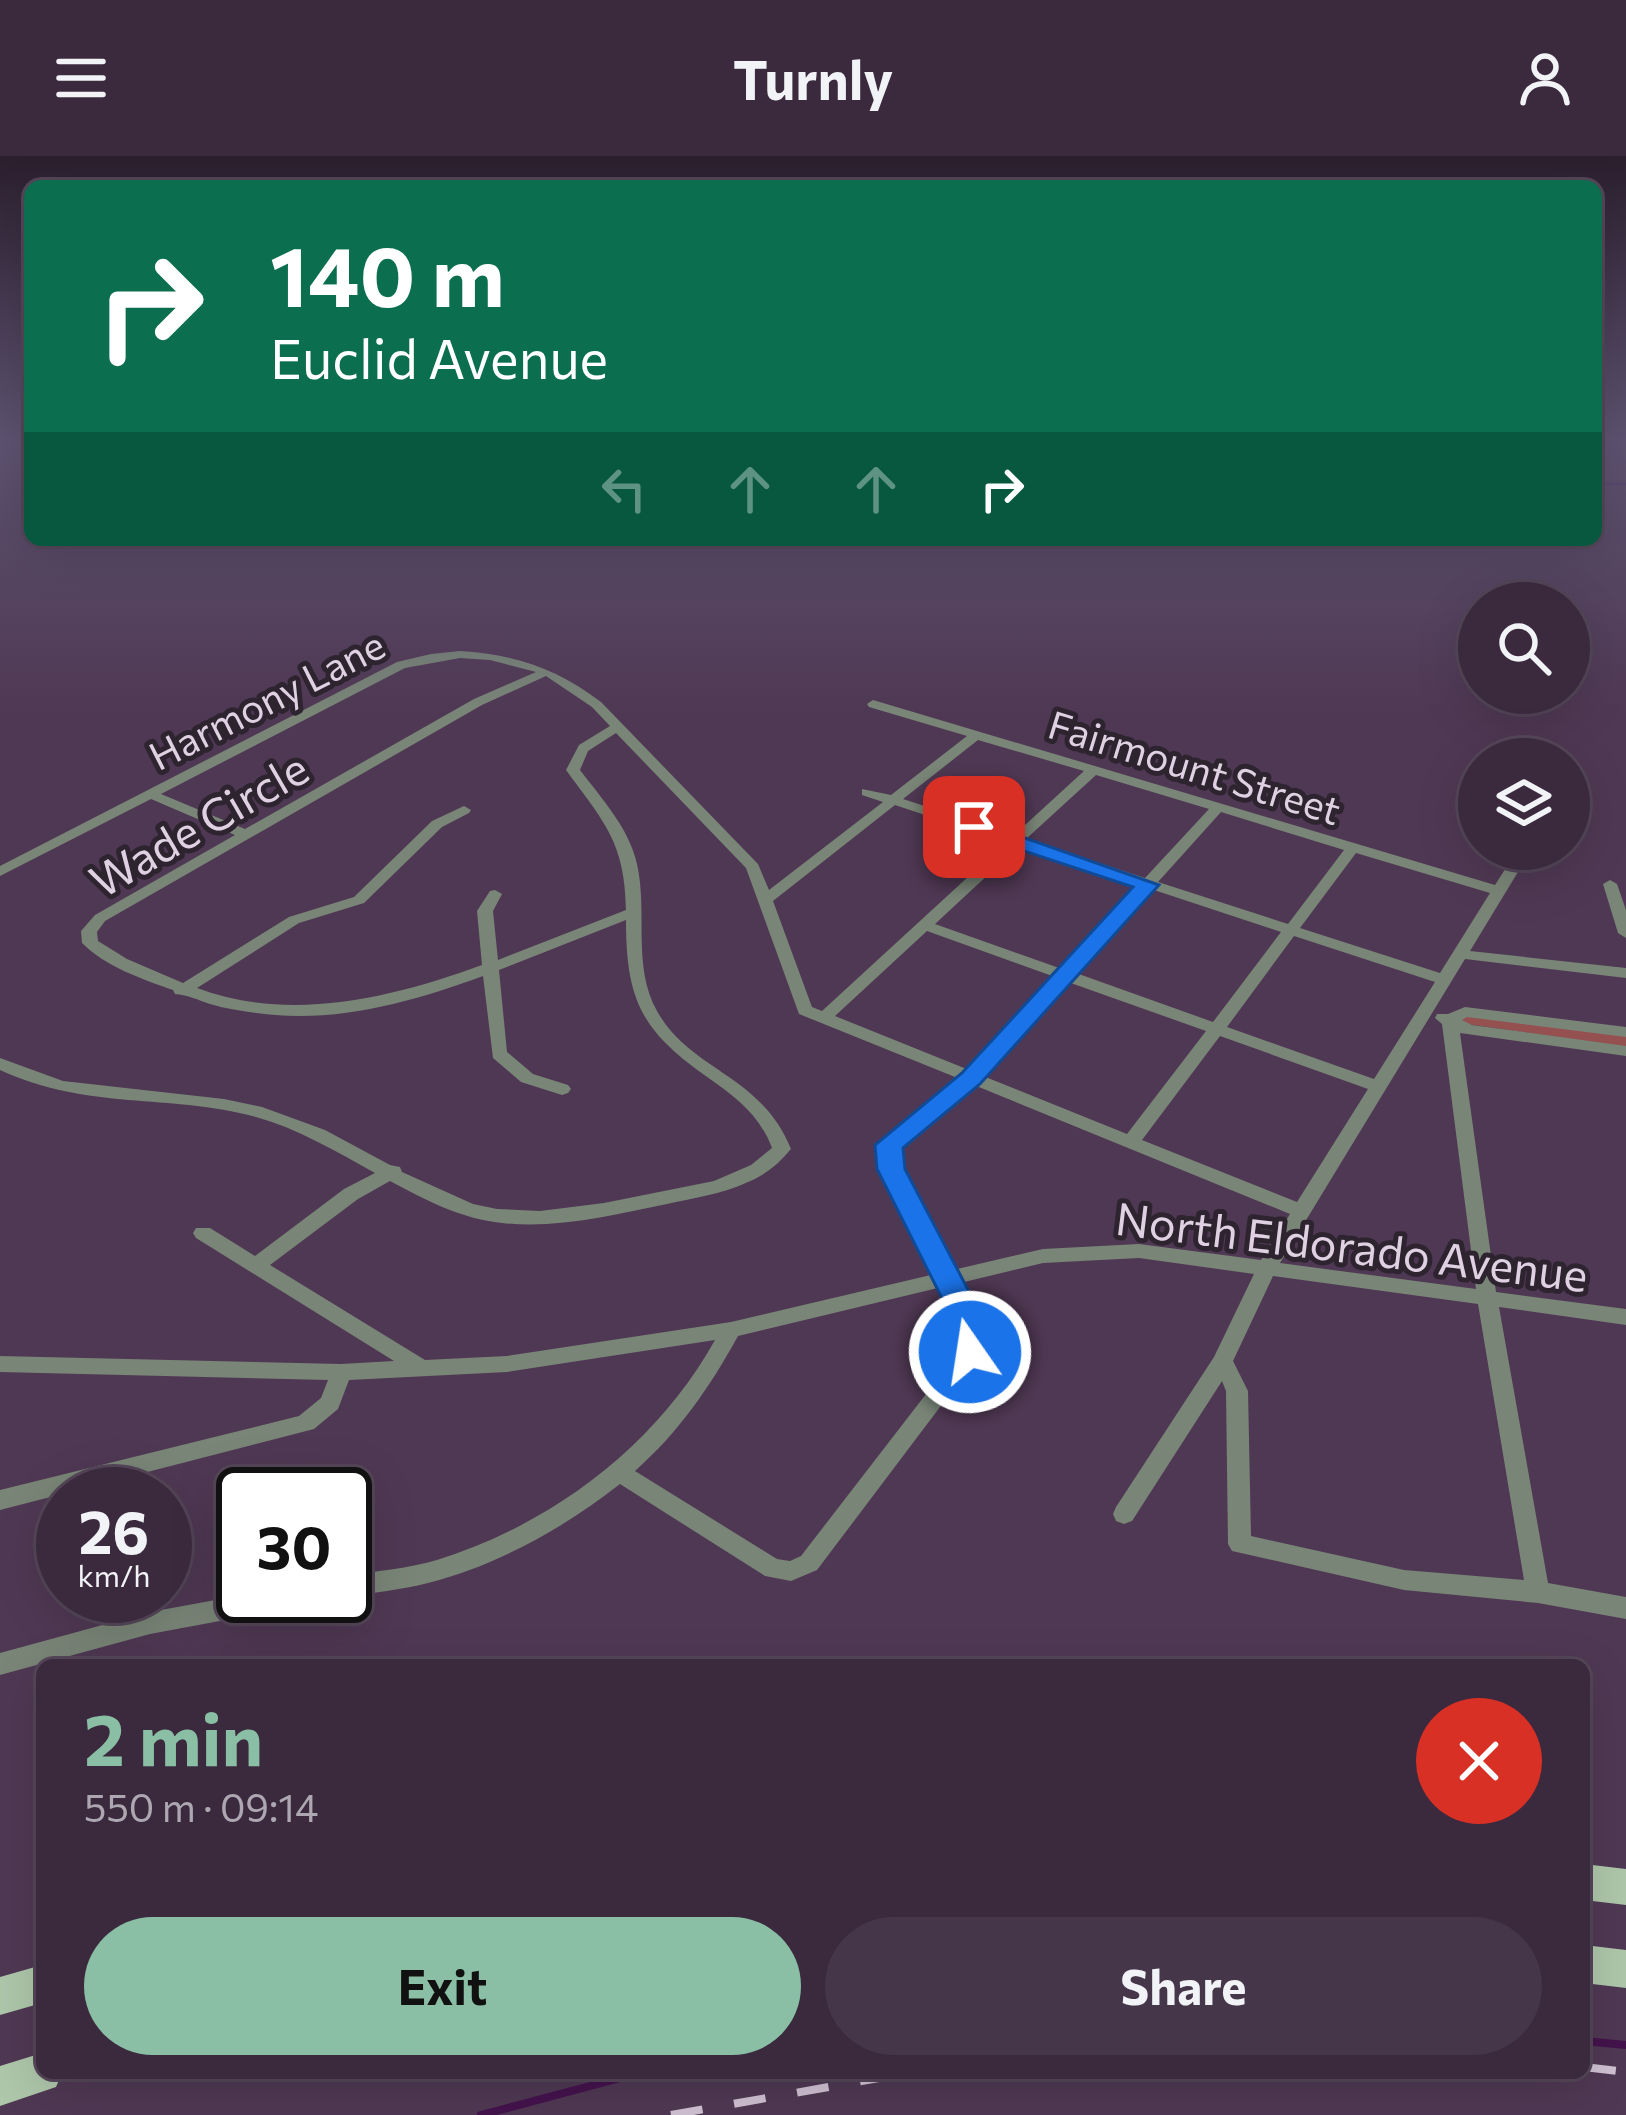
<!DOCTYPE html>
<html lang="en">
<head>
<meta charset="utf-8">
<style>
	:root { --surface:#3b2a3e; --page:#463649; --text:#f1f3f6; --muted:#aca7b0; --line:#544658; --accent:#8abfa5 }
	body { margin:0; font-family:Commissioner,sans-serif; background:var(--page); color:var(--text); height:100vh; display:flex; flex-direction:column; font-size:45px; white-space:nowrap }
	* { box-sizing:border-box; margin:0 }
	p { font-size:39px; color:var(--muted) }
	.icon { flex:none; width:66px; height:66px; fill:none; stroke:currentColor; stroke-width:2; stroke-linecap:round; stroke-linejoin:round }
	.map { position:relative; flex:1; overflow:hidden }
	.sheet { position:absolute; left:36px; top:1503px; width:1554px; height:420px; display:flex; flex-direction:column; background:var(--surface); border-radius:18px; box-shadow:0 12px 48px #0002,0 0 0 3px var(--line) }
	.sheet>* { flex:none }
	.top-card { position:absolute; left:24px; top:24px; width:1578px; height:366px; border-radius:18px; box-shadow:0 12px 48px #0002,0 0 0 3px var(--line); background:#0b6e4f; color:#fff; overflow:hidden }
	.buttons { position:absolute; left:1458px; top:426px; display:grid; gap:24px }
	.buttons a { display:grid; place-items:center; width:132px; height:132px; border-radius:50%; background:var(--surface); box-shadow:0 12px 48px #0002,0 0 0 3px var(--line); font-size:60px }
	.speed { position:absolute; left:36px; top:1311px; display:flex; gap:24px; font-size:60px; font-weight:700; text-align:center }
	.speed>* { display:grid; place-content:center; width:156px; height:156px; border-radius:50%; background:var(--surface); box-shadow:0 12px 48px #0002,0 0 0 3px var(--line); line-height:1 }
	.speed small { font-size:30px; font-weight:400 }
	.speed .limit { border:6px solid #111; border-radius:18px; background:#fff; color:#111 }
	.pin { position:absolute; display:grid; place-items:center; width:102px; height:102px; color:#fff; margin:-51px; border-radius:24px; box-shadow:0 6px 18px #0006 }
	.me { position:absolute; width:132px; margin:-66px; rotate:347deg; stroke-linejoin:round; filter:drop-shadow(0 0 9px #0008) }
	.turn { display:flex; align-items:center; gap:42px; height:252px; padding:0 48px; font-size:54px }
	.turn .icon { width:156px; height:156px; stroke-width:2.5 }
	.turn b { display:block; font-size:84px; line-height:102px }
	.lanes { display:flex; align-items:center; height:114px; padding:0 48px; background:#0003; justify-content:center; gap:60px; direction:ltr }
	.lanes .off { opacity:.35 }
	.round { display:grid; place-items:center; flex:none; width:126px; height:126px; border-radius:63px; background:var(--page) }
	.headline { display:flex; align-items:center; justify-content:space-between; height:204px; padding:0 48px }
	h1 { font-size:72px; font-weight:700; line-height:90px; color:var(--accent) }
	.primary-button { display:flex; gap:24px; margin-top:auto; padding:24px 48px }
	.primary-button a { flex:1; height:138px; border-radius:72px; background:var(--accent); color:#111; font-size:48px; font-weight:700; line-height:138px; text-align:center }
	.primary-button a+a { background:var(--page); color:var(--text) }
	header { display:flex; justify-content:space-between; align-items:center; height:156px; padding:0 48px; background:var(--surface); font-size:54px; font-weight:700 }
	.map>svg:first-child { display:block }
	.green { fill:#955050 }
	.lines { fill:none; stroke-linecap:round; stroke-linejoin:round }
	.stream-far1 { stroke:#44134d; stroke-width:3 }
	.stream { stroke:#44134d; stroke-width:8 }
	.minor { fill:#798577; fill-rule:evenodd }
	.major { fill:#aec6aa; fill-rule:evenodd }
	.rail { stroke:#cfc0d2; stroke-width:8; stroke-dasharray:32 32; stroke-linecap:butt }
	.route { fill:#1a73e8; stroke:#114b97; stroke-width:3 }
	.labels { text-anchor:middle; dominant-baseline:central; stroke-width:10; stroke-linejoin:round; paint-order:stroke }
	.far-street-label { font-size:39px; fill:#dfd1e2; stroke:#2e2430 }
	.street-label { font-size:45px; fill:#dfd1e2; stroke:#2e2430 }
</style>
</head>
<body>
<header><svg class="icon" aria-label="menu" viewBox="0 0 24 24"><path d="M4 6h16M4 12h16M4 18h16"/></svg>Turnly<svg class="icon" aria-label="person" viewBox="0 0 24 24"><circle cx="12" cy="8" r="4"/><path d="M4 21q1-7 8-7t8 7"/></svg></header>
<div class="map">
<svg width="1626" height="1959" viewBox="0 0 1626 1959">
	<rect width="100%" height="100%" fill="#4f3853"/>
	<path class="green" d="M1465 859 1626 878V891L1460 867Z"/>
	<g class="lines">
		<path class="stream-far1" d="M1596 328H1626"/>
		<path class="stream" d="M1584 1885 1626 1889
			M481 1959 639 1917"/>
		<path class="minor" d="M460 495C515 498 558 513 601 546L758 708 769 734 883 646 862 639V633L891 639 967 580 869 551 867 548 873 544 1495 729 1518 693H1532L1470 795 1626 812V822L1465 803 1280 1107 1476 1133 1442 868 1435 862 1437 858H1448L1465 851 1626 871V881L1467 861 1462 864 1472 869 1626 890V900L1460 877 1496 1136 1626 1153V1169L1499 1151 1548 1427 1626 1441V1463L1538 1447 1404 1434 1232 1395 1228 1388 1226 1235 1222 1225 1132 1365 1124 1368 1116 1365 1113 1358 1116 1351 1214 1201 1254 1118 1139 1102 1043 1107 960 1127 983 1172 977 1202 817 1414 791 1425 765 1420 620 1328C564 1372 498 1409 428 1427 401 1434 373 1436 345 1442L341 1440H345V1420C375 1415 407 1413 437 1404 552 1368 656 1290 715 1184L507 1216 349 1224 338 1253 314 1273 0 1354V1334L299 1260 321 1242 328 1224 0 1216V1200L341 1208 394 1205 196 1082 193 1077 196 1072H210L255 1100 344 1033 375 1017C337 996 299 973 256 961 168 937 89 955 0 914V902L63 925 224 943 262 951 325 974 390 1009 400 1011 402 1016 473 1048 497 1053 540 1055 604 1047 714 1025 751 1009 772 992C760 960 737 942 710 923 643 876 626 847 626 764L499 814 507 896 533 918 568 929 571 933 568 937 562 939 521 926 493 902 483 820C418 844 345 865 275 859 254 857 230 854 210 848 198 844 188 839 175 838L173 834C142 823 106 811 82 787L81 775 95 759 235 679 151 643 0 720V710L397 506 431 498ZM460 502 490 504 536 516 474 543 245 673 161 638 405 512ZM546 520 592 551 610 570 579 589 566 614C604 666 625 686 626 754L498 804 493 755 502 738 495 734 490 735 477 755 482 809C391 842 291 867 197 832L299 767 364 747 442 671 469 657 471 654 464 650 432 665 354 741 289 761 183 827 127 803 98 785 97 776 105 765 482 549ZM616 577 746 712 799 858 960 923 880 989 882 1013 935 1118 731 1166 507 1200 425 1204 270 1109 358 1043 390 1025C425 1044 462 1063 502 1067 557 1073 613 1059 667 1048 694 1042 722 1038 748 1026 765 1019 779 1008 791 993 761 918 690 915 657 855 632 810 648 757 637 708 629 672 602 643 580 614L588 595ZM978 584 1084 615 1014 679 903 643ZM1096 619 1209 653 1145 722 1026 683ZM895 649 1006 686 822 855 812 851 773 745ZM1221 656 1344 694 1288 768 1158 726ZM1019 690 1139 729 1062 813 935 768ZM1356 697 1490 737 1440 817 1300 772ZM1151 733 1281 776 1213 866 1076 817ZM927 775 1055 821 969 914 835 860ZM1294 780 1435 826 1374 923 1227 871ZM1068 826 1206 875 1127 978 983 920ZM1220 880 1368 933 1297 1046 1142 984ZM974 929 1290 1058 1261 1104 1139 1088 1043 1093 953 1114 900 1013 898 991ZM1273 1120 1478 1148 1524 1424 1404 1414 1251 1380 1248 1235 1233 1205ZM942 1131 963 1172 960 1194 801 1400 790 1405 777 1403 635 1315C679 1276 710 1231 738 1180Z
			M1610 724 1617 728 1626 754V782L1618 777 1603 728Z
			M243 1439 307 1440 303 1448 295 1451 150 1478 0 1519V1497L150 1456Z"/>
		<path class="major" d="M1584 1708 1626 1713V1749L1584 1744Z
			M1584 1789 1626 1794V1832L1584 1827Z
			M42 1809V1847L0 1859V1821Z
			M42 1897V1917H62L56 1931 0 1950V1910Z"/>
		<path class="rail" d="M1584 1911 1626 1916
			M671 1959 907 1917"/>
	</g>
	<linearGradient id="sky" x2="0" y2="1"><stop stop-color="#2b1f2e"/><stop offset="0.51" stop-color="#5d5371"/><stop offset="1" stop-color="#5d5371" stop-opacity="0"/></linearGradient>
	<rect width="1626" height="556" fill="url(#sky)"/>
	<path class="route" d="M967 667H982L1159 729 980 928 903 992 905 1013 988 1172 986 1196 970 1208 954 1196 957 1172 877 1013 875 989 962 917 1133 731 967 676Z"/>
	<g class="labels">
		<g class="far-street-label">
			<text transform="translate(266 543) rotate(-27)">Harmony Lane</text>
			<text transform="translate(1195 610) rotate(17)">Fairmount Street</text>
		</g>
		<g class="street-label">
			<text transform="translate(198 667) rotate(-30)">Wade Circle</text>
			<text transform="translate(1352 1089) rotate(7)">North Eldorado Avenue</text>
		</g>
	</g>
</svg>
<div class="buttons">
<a><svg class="icon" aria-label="search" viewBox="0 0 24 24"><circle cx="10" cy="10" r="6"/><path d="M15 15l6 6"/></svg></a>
<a><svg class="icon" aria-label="layers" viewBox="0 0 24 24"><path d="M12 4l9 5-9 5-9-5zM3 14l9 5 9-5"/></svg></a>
</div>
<div class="speed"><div>26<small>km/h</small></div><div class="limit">30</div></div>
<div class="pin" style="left:974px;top:671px;background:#d93025"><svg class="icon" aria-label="arrive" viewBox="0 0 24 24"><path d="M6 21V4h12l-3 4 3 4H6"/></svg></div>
<svg class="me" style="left:970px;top:1196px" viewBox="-20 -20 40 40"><circle r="17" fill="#1a73e8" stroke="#fff" stroke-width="3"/><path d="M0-11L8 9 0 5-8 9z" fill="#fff"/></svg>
<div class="top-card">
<div class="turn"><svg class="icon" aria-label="right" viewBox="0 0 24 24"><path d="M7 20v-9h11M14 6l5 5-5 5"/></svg><div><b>140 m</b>Euclid Avenue</div></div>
<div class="lanes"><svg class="icon off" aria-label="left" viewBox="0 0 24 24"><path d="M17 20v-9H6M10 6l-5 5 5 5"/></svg><svg class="icon off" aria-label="ahead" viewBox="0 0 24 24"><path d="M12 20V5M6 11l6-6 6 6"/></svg><svg class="icon off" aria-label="ahead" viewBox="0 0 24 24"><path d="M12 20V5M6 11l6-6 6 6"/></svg><svg class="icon" aria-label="right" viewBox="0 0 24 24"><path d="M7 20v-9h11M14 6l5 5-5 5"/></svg></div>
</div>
<section class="sheet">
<div class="headline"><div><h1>2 min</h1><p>550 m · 09:14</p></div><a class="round" style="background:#d93025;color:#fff"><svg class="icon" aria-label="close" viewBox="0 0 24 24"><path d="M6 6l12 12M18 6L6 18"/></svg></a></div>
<div class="primary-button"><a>Exit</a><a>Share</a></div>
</section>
</div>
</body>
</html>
